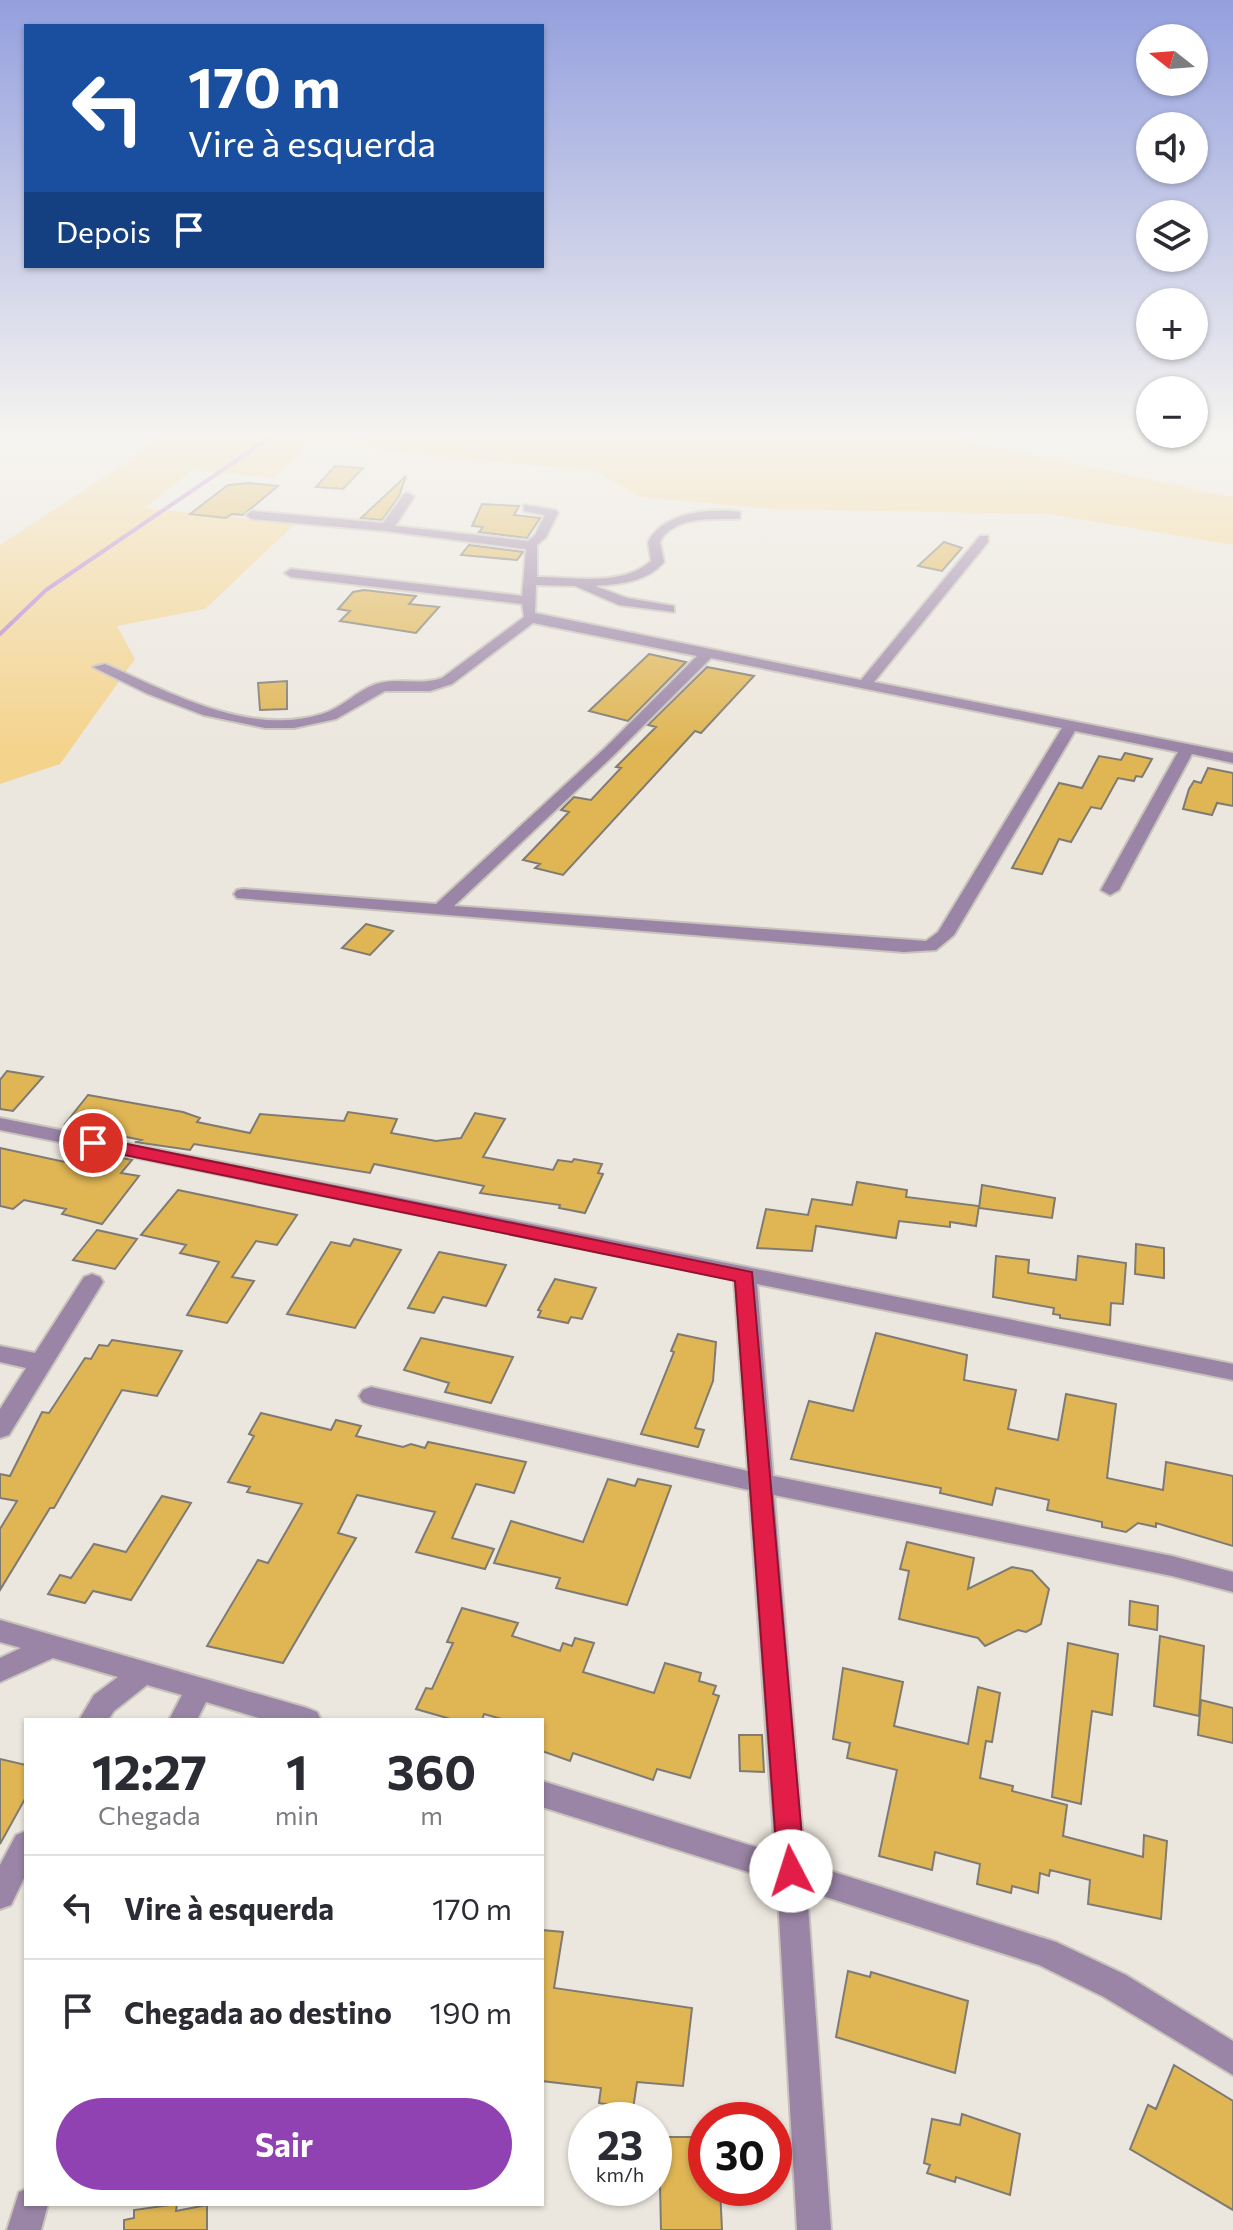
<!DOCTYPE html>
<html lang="pt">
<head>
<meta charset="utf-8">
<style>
	:root { --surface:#fff; --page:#f2f2f3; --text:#2b2b33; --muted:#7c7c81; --line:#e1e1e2; --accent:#9041b2 }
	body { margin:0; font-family:Commissioner,sans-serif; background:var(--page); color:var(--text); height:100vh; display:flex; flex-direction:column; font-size:30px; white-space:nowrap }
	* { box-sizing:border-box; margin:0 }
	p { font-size:26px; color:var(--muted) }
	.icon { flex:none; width:44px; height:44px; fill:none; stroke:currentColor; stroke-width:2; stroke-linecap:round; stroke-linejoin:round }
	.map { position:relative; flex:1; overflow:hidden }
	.panel { position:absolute; left:24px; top:1718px; width:520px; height:488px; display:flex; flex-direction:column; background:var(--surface); border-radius:0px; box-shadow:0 2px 6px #0004 }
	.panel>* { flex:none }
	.guide { position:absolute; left:24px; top:24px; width:520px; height:244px; border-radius:0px; box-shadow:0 2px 6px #0004; background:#1a4fa0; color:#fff; overflow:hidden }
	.needle { width:52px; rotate:287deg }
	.tools { position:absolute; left:1136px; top:24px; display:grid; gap:16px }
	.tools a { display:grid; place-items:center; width:72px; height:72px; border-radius:50%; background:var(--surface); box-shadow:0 2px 6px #0004; font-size:40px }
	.speed { position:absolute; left:568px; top:2102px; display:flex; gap:16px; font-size:40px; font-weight:700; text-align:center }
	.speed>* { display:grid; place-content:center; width:104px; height:104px; border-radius:50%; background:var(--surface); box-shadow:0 2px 6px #0004; line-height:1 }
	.speed small { font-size:20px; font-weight:400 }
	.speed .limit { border:12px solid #d22; background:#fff; color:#111 }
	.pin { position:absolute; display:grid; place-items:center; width:68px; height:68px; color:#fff; margin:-34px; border:4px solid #fff; border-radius:50%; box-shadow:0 2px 8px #0007 }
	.me { position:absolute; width:88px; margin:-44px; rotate:355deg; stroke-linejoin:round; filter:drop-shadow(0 0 6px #0008) }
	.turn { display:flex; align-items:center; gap:28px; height:168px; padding:0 32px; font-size:36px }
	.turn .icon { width:104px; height:104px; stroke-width:2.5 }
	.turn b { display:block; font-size:56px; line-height:68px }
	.then { display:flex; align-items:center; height:76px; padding:0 32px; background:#0003; gap:16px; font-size:30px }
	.eta { display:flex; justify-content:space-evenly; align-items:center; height:136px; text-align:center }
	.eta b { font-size:48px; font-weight:700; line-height:56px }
	.cta { display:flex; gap:16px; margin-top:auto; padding:16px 32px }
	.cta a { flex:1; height:92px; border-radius:48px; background:var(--accent); color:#fff; font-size:32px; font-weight:700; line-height:92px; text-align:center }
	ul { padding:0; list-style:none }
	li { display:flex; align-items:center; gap:24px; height:104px; padding:0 32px; border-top:2px solid var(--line) }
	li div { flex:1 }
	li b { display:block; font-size:30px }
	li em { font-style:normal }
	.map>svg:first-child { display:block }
	.green { fill:#f4d38d }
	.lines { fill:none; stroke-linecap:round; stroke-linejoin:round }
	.stream { stroke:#b681cf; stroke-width:4 }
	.building { fill:#e0b655; stroke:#7f7b73; stroke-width:2 }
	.minor-casing { stroke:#c8c4bc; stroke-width:4 }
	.minor { fill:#9b85a7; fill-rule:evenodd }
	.route { fill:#e11d48; stroke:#92132f; stroke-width:2 }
</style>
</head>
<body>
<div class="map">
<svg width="1233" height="2230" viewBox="0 0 1233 2230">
	<rect width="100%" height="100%" fill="#ece7de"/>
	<path class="green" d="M156 435H849L959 439 1233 497V545L1049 514 773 509 640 497 596 471 401 453 346 444 308 445 274 478 192 470 145 508 295 524 205 609 117 626 135 659 60 764 0 784V545L123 465Z"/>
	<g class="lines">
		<path class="stream" d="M0 634 46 590 274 435"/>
	</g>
	<path class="building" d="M335 466 363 468 343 489 316 487Z
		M406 476 399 496 382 520 361 518Z
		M249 483 278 486 243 515 232 514 226 518 190 514 228 485Z
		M482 504 519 506 514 515 540 518 527 538 479 532 483 527 472 526Z
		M944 542 962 548 942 571 918 566Z
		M469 545 523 552 517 560 461 555Z
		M364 590 416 596 409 604 439 607 416 633 340 621 350 611 338 609 353 592Z
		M649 654 686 662 628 721 589 711Z
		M707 667 754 676 701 733 695 731 563 875 535 868 540 864 523 860 569 812 561 810 574 797 591 800 621 768 616 767 656 727 648 725Z
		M287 681V709L260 710 258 683Z
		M1125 753 1152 759 1142 777 1136 776 1134 781 1118 778 1101 809 1091 807 1071 842 1059 839 1042 874 1012 868 1059 783 1082 788 1099 756 1121 760Z
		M1208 768 1233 773V806L1217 803 1212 815 1183 809 1189 789 1194 781 1201 783Z
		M366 924 393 931 370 955 342 948Z
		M7 1071 43 1077 13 1111 0 1109V1080Z
		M88 1095 183 1112 200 1118 197 1122 250 1133 260 1114 344 1121 348 1112 397 1119 391 1133 436 1141 461 1138 475 1113 505 1119 483 1157 553 1170 558 1160 572 1162 574 1159 602 1164 598 1173 603 1174 585 1213 559 1208 560 1205 480 1193 484 1186 374 1164 370 1173 194 1144 190 1150 135 1142 141 1140 65 1124Z
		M0 1148 65 1162 97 1153 132 1160 121 1173 139 1176 102 1224 62 1214 66 1209 24 1200 13 1209 0 1206Z
		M857 1182 907 1190 906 1197 979 1206 976 1226 950 1222V1227L899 1221 896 1238 816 1226 812 1251 757 1248 766 1209 808 1215 812 1199 852 1205Z
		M982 1185 1055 1198 1052 1218 979 1208Z
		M178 1190 297 1215 277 1245 256 1241 232 1277 254 1281 227 1323 187 1315 219 1262 180 1253 186 1245 141 1235Z
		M97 1230 137 1239 115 1269 73 1260Z
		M354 1239 401 1250 355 1328 287 1314 331 1242 350 1246Z
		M1136 1244 1164 1248V1278L1135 1274Z
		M439 1252 506 1265 486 1306 443 1297 434 1313 408 1308Z
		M996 1256 1029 1260 1028 1273 1076 1280 1078 1256 1126 1263 1123 1304 1111 1303 1110 1325 1060 1318V1315L1053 1314 1054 1308 993 1297Z
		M555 1279 596 1288 582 1319 571 1317 568 1323 538 1317 541 1311 538 1310Z
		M876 1333 967 1355 964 1380 1016 1390 1008 1429 1058 1440 1066 1394 1116 1404 1107 1478 1163 1490 1166 1462 1233 1476V1546L1156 1523V1527L1138 1523 1126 1532 1102 1527V1522L1047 1510 1049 1500 996 1488 992 1505 940 1493 941 1488 791 1459 809 1401 853 1411Z
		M678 1334 716 1342 713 1381 695 1428 704 1430 698 1447 641 1434 674 1352 671 1351Z
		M421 1338 513 1357 491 1403 445 1392 449 1383 404 1370Z
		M112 1340 182 1351 157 1396 122 1390 54 1508H50L0 1590V1529L17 1501 0 1498V1474L10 1476 42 1412 49 1413 85 1358 91 1359 99 1345 108 1346Z
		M261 1413 331 1430 336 1420 361 1426 356 1436 403 1447 411 1444 425 1448 428 1442 526 1462 514 1493 476 1484 452 1538 494 1549 485 1569 416 1552 435 1512 357 1495 338 1533 356 1538 283 1663 207 1646 258 1560 268 1563 302 1504 247 1492 250 1487 228 1482 254 1436 249 1434Z
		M608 1479 635 1486 638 1479 671 1486 627 1605 556 1588 560 1578 494 1563 511 1521 583 1542Z
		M162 1496 191 1503 131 1600 93 1591 85 1603 48 1594 60 1575 71 1578 94 1544 126 1552Z
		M907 1542 974 1558 968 1589 1012 1567 1032 1571 1049 1589 1041 1624 1026 1632 1018 1630 985 1646 978 1638 899 1619 909 1571 900 1569Z
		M1130 1601 1158 1606 1157 1630 1129 1625Z
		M462 1608 518 1623 512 1636 560 1651 563 1643 572 1646 575 1638 594 1643 583 1672 654 1693 665 1663 701 1673 699 1681 716 1686 713 1694 719 1696 690 1778 657 1769 653 1780 573 1753 570 1761 542 1751V1720H505L484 1714 482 1720H454L416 1709 426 1688 432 1689 453 1643 447 1642Z
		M1160 1636 1204 1646 1199 1716 1154 1706Z
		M1068 1643 1118 1654 1112 1715 1092 1711 1081 1804 1052 1797Z
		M843 1668 903 1682 894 1726 968 1744 978 1687 1000 1693 992 1742 986 1741 980 1778 1013 1786 1012 1791 1067 1805 1063 1836 1143 1857 1144 1835 1167 1841 1161 1919 1088 1904 1090 1880 1050 1870 1049 1876 1040 1873 1038 1893 1012 1886 1011 1893 977 1884 980 1864 935 1852 932 1870 879 1856 897 1770 847 1758 850 1743 833 1739Z
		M1201 1700 1233 1708V1743L1198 1735Z
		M739 1735H762L764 1772 740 1771Z
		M0 1759 26 1765V1797L0 1844Z
		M542 1930 563 1932 554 1988 692 2008 683 2086 637 2082 633 2109 599 2103 601 2088 542 2081Z
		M848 1971 870 1977 871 1972 968 2001 955 2073 836 2037Z
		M1174 2065 1233 2101V2210L1130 2149 1148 2105 1156 2109Z
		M962 2114 1020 2134 1010 2195 956 2177 955 2182 927 2173 930 2165 924 2163 932 2119 960 2125Z
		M659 2137H706V2188H720L722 2230H661Z
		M177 2204 176 2211 207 2205V2230H124V2220L134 2218V2210Z"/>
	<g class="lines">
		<g class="minor-casing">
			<path id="minor" d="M408 493 414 497 395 526 528 541 535 535 545 515 524 511V505L556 510 558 513 546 537 537 545V577C573 577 622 587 651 561L648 542C663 512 710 508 740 512V518L736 519C711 519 673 516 660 542L664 562C647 582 621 584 595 586L627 598 674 606V612L619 605 575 586 536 585 535 613 861 680 980 536H988V542L874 682 1233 753V763L1192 754 1119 890 1110 895 1101 890 1178 752 1075 731 954 935 936 950 904 952 237 898 234 894 237 890 243 889 436 904 604 749 697 656 533 623 452 684 430 691H385L336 719 294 728H265L203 715 148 694 93 667 105 664C169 692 250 737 322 714 342 708 356 691 376 684 398 677 420 686 442 678L524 617 522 604 291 577 285 573 291 569 522 596 526 549 385 531 252 519 246 515 252 511 383 523 404 494ZM711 658 1062 728 938 932 926 941 454 906 614 755Z
				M0 1118 1233 1364V1380L757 1284 773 1476 1172 1556 1233 1572V1592L1172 1576 774 1495 805 1863 1056 1942 1126 1975 1233 2041V2075L1104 1997 1039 1965 807 1891 831 2230H797L777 1881 542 1807V1781L775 1853 749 1490 371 1405 363 1402 359 1396 363 1390 371 1387 748 1471 734 1279 0 1130Z
				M92 1274 100 1277 103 1282 9 1435 0 1438V1409L26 1368 0 1362V1346L35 1353 84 1277Z
				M0 1620 307 1708 317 1712 321 1720H266L206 1702 197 1720H169L182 1695 147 1685 114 1711 108 1720H79L94 1695 118 1677 53 1658 0 1682V1658L21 1648 0 1642Z
				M26 1831V1874L11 1905 0 1909V1865L16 1835Z
				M26 2189V2204H48L41 2230H7L19 2192Z"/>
		</g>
		<use href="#minor" class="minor"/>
	</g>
	<linearGradient id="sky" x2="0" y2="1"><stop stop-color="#94a0de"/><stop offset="0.58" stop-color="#f6f4f0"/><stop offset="1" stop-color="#f6f4f0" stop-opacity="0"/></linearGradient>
	<rect width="1233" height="747" fill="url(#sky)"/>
	<path class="route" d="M93 1137 752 1272 805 1871 801 1880 791 1884 782 1880 778 1871 735 1281 86 1147 84 1143Z"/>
</svg>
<div class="tools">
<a><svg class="needle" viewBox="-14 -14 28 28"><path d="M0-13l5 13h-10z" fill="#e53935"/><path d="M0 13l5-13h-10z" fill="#7c7c81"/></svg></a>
<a><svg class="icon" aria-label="sound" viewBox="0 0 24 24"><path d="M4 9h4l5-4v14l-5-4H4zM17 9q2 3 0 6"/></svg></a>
<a><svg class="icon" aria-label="layers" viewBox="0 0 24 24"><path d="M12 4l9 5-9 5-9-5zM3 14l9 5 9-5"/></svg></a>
<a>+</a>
<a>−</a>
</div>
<div class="speed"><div>23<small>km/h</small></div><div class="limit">30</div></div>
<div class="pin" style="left:93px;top:1143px;background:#d93025"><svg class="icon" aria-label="arrive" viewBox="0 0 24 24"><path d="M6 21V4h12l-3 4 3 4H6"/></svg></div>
<svg class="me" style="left:791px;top:1871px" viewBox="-20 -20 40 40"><circle r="19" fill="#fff"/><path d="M0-13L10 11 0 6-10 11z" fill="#e11d48"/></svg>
<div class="guide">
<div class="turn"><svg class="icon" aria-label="left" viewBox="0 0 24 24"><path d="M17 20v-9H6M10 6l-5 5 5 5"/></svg><div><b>170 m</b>Vire à esquerda</div></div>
<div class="then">Depois<svg class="icon" aria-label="arrive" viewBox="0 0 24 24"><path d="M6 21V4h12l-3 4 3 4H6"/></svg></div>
</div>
<section class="panel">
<div class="eta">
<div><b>12:27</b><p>Chegada</p></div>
<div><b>1</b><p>min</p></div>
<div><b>360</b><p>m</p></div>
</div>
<ul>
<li><svg class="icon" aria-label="left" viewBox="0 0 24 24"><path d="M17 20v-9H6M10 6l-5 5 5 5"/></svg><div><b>Vire à esquerda</b></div><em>170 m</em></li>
<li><svg class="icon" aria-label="arrive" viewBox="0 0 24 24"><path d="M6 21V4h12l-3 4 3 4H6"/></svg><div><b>Chegada ao destino</b></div><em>190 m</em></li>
</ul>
<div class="cta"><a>Sair</a></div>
</section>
</div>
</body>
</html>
